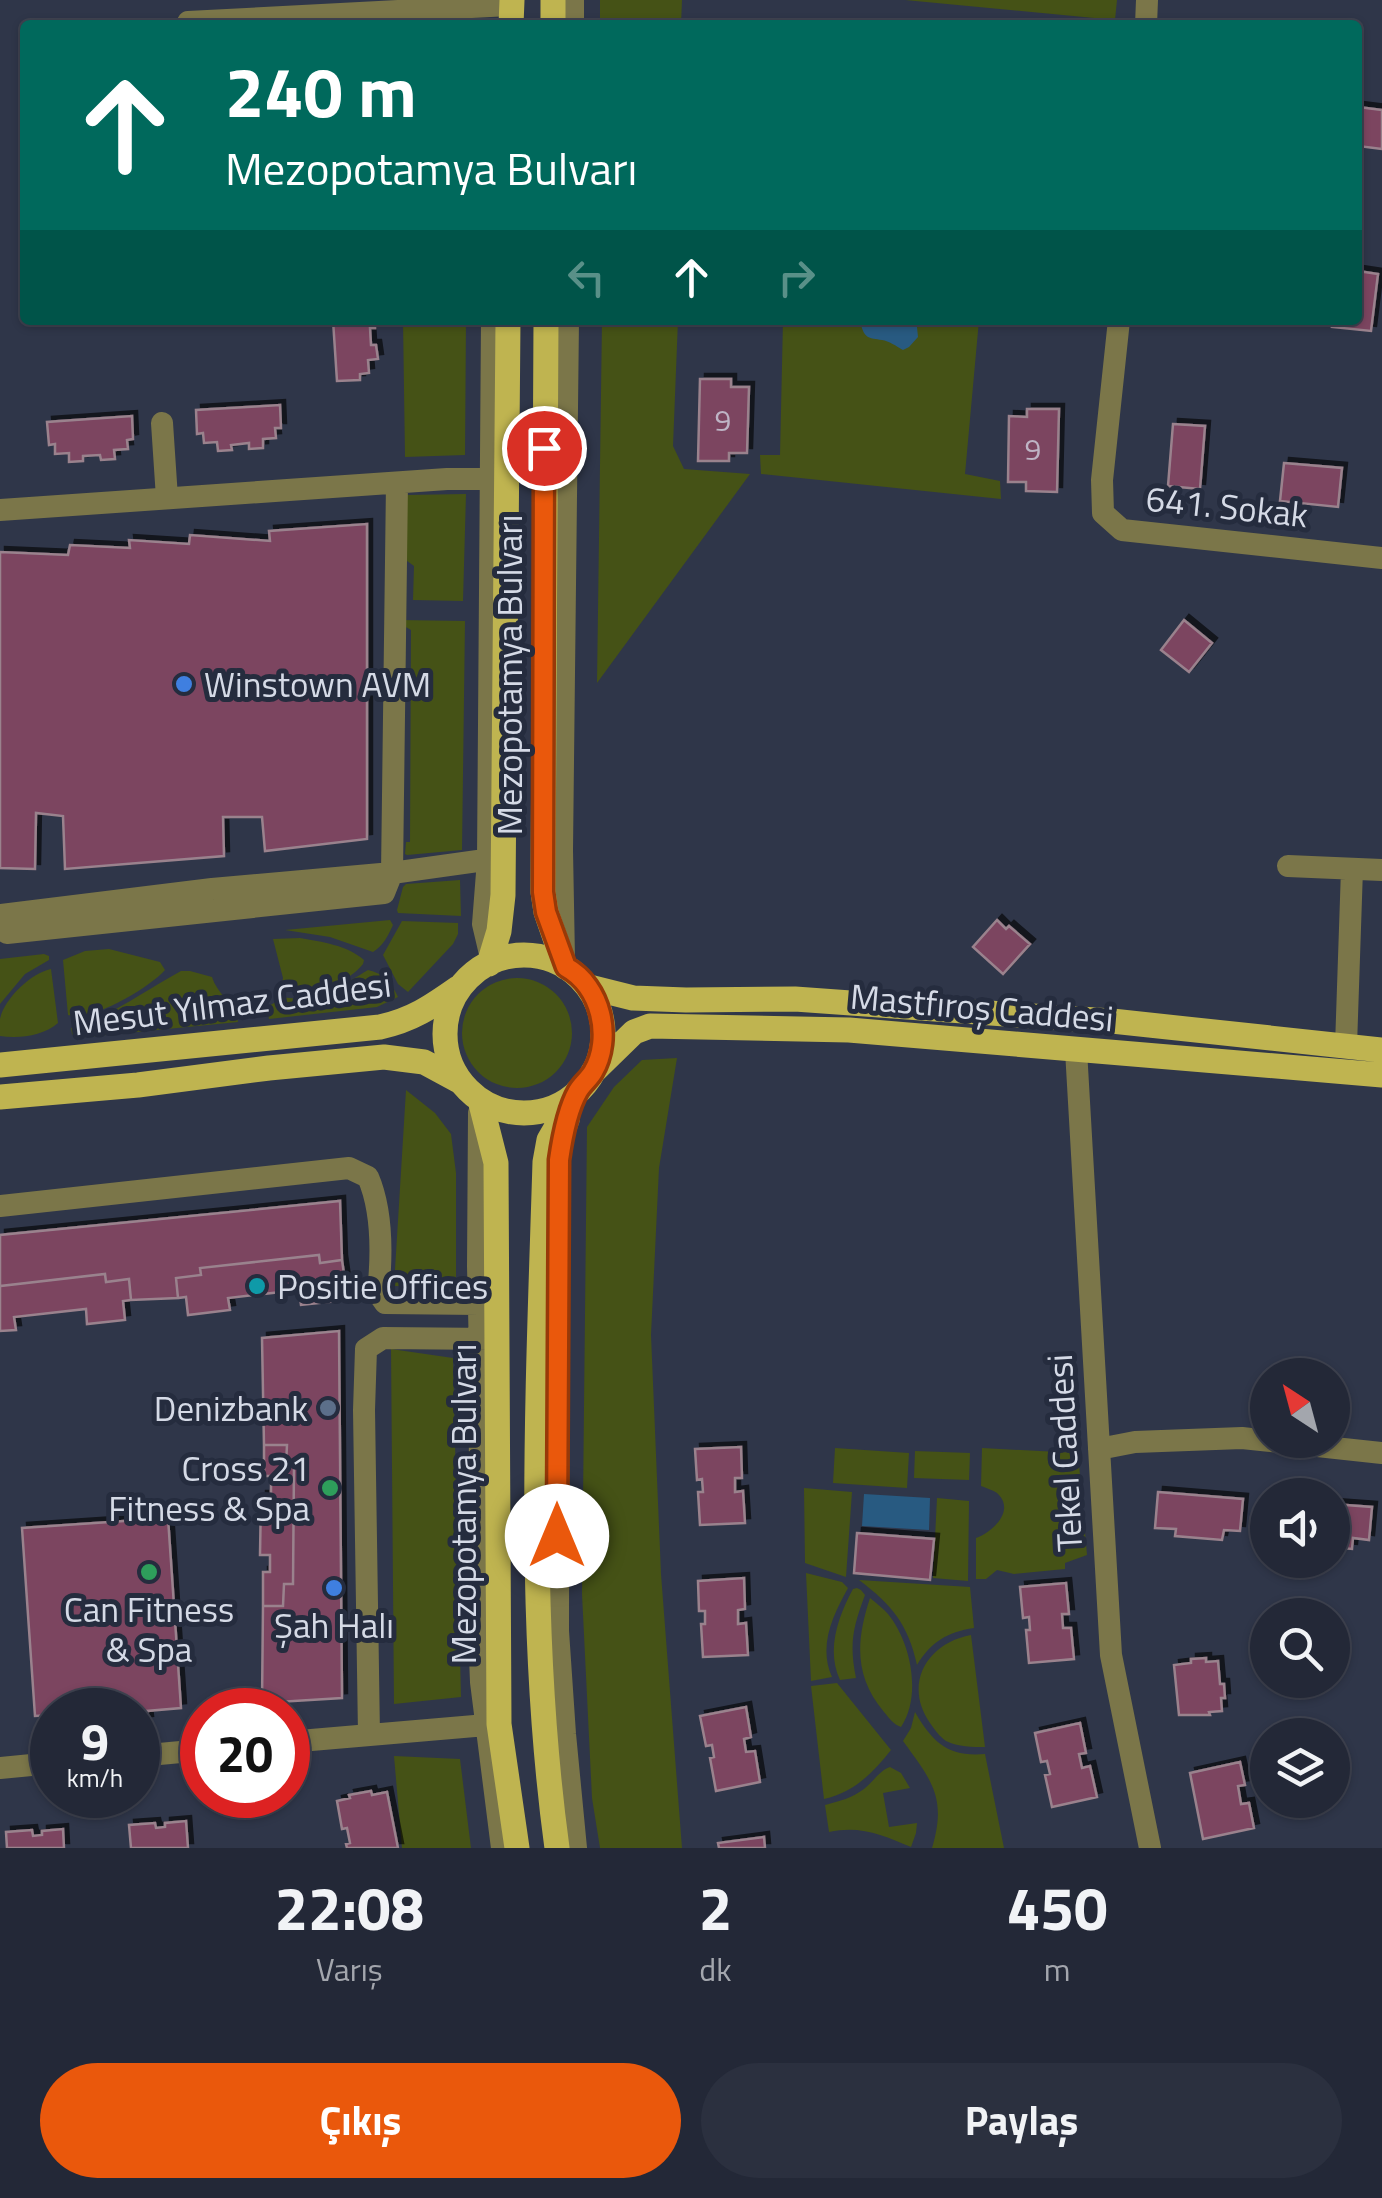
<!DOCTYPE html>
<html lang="tr">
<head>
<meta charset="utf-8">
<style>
	:root { --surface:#232837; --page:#2b303f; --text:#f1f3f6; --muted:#a3a6ad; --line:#404452; --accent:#ea580c }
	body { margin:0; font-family:"Titillium Web",sans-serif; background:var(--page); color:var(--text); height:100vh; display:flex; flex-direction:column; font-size:38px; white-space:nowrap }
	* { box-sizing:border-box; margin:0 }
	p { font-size:32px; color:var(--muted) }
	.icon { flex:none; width:55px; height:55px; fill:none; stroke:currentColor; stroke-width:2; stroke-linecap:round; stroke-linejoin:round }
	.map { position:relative; height:1848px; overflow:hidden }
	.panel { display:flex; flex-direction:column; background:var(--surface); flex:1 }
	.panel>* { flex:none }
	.hud { position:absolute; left:20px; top:20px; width:1342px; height:305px; border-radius:10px; box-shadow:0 2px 8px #0004,0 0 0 2px var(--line); background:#00695c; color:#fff; overflow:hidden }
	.needle { width:65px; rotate:324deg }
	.buttons { position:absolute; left:1250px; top:1358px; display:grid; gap:20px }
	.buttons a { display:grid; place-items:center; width:100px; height:100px; border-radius:50%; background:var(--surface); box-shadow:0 2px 8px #0004,0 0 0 2px var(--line); font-size:50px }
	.speed { position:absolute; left:30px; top:1688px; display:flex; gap:20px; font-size:50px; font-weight:700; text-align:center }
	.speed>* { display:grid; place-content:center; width:130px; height:130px; border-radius:50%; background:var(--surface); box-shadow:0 2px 8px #0004,0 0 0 2px var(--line); line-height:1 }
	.speed small { font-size:25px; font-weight:400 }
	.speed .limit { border:15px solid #d22; background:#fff; color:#111 }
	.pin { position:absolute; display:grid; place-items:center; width:85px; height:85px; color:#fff; margin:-42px; border:5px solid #fff; border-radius:50%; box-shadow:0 2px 10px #0007 }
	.me { position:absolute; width:110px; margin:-55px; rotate:0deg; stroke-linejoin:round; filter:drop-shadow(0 0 8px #0008) }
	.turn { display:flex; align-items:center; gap:35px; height:210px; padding:0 40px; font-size:45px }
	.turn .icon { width:130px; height:130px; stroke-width:2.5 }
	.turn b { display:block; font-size:70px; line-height:85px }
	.lanes { display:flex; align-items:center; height:95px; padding:0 40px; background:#0003; justify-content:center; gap:50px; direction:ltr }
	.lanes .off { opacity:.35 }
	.eta { display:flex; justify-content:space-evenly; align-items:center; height:170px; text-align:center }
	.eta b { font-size:60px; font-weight:700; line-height:70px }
	.button { display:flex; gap:20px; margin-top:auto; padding:20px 40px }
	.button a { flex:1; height:115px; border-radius:60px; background:var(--accent); color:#fff; font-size:40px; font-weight:700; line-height:115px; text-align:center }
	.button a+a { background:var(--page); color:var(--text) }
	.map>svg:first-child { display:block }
	.green { fill:#455216 }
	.water { fill:#285a81 }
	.building { fill:#7b4461; stroke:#9a828d; stroke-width:2.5; filter:url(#shadow) }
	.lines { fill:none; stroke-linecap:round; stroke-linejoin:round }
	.minor { stroke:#7b7649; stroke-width:22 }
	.major { stroke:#bfb450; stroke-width:25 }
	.route-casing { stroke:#983908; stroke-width:25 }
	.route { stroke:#ea580c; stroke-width:18 }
	.shop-dot { fill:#3f7fe0; stroke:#252c3e; stroke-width:4 }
	.culture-dot { fill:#0f9aa8; stroke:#252c3e; stroke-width:4 }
	.service-dot { fill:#5c6f8a; stroke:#252c3e; stroke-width:4 }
	.leisure-dot { fill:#2e9e5b; stroke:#252c3e; stroke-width:4 }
	.labels { text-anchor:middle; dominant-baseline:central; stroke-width:10; stroke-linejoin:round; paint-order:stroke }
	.number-label { font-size:30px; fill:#beb4c5 }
	.street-label { font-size:35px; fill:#d5dae6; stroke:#252c3e }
	.poi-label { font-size:35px; fill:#d5dae6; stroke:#252c3e; text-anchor:start }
</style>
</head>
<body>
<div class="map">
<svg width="1382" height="1848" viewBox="0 0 1382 1848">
	<defs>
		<filter id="shadow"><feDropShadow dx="5" dy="-5" stdDeviation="0" flood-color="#0009"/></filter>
	</defs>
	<rect width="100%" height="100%" fill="#2f3649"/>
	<path class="green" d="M600 0H682L681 25H600Z
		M905 0H1117L1115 20Z
		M403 320H466L465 455 405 457Z
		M602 320H678L673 446 684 469 750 474 597 683Z
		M783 320H979L965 474 1000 481 1001 499 761 474 760 455H780Z
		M466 494 463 601 413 600 414 566 403 558 406 495Z
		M399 620 465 621 462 850 407 855 405 854 406 842H410L411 630 399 623Z
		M460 880 461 916 398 913 397 910 403 887 406 884Z
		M390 920 393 925C388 936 383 946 373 952L330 937 285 930Z
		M402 921 458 923V934L453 944 408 992 398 984 383 955Z
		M300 938C322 942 347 945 364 960L363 964C344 987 309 996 281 988L283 978 273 939Z
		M109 949 160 962 165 970C149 988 92 1022 68 1015L63 960 85 951Z
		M44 954 49 956V960L25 974 0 1004V959Z
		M51 969 58 1023C43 1036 19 1039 0 1036 0 1030 0 1024 0 1019 4 999 31 973 51 969Z
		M368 970C383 973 392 983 398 997L377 1007 269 1019 267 1007 274 1003 278 996C312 1005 340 987 368 970Z
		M181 971H190L212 977C217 994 235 1004 238 1022L76 1038 72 1034 71 1028C112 1016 144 991 181 971Z
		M462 1033a55 55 0 1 1 110 0a55 55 0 1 1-110 0Z
		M677 1058 659 1168 651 1335 661 1574 682 1848H600L592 1798 582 1594 587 1127 614 1087 642 1060Z
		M406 1090 435 1113 451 1134 456 1173V1287L394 1286Z
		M391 1349 453 1358 461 1697 394 1704Z
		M835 1448 909 1453 907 1488 833 1483Z
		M982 1448 1078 1453 1087 1555 1065 1563V1569L1014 1574 997 1570 986 1579H976V1538C993 1532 1016 1510 997 1493 995 1491 984 1487 981 1486Z
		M915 1451 970 1453 969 1480 914 1478Z
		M804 1488 852 1492 846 1577 805 1563Z
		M937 1498 969 1501 968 1581 933 1578Z
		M806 1573 842 1582 848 1588C833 1615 818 1646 832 1677L811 1681Z
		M859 1580 970 1587 974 1628C947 1632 931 1642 917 1665 908 1624 892 1605 859 1580Z
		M857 1588 861 1590 865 1595C853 1627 849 1644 856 1678L840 1680C826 1650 838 1617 853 1589Z
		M870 1598C876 1603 883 1608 888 1614 911 1642 922 1696 901 1727 893 1724 890 1719 884 1712 854 1676 856 1641 870 1598Z
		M971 1635 985 1747C973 1747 958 1747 946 1741 940 1737 934 1729 930 1723 903 1684 927 1643 971 1635Z
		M837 1683 891 1750C872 1774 854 1792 824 1799L811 1686Z
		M915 1712C933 1743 948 1757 985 1754L1004 1848H932C947 1798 932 1781 903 1741L911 1728Z
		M394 1756 460 1759 471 1848H402Z
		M890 1767 901 1773 910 1788 883 1793 889 1827 917 1823 916 1833 911 1847C883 1835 860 1825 829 1832L825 1805C840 1801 852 1798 864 1789 874 1781 879 1771 890 1767Z"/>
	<path class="water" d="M864 320H911L917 327 918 337 909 347 903 350C896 346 889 341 882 340 869 338 865 339 861 325Z
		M864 1494 930 1498 929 1530 862 1526Z"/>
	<path class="building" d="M1358 107 1382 110V149L1358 146Z
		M1358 271 1378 274 1371 331 1332 327 1333 320H1358Z
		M333 320H375V328H370L371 345H376L378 359 368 360 369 373 360 374V380L337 381Z
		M700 379H731V387H749L747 453H729V461H698Z
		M280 405 281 428H275L276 438 263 439V448L249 449V443L231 445 232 450 218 451 217 442 204 443 203 433 197 434 196 410Z
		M1027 409H1059L1057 492 1026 491V482H1008L1009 416 1027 417Z
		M132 416 133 439 127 440 128 449 114 450 115 459 101 460 100 455 83 456V461L69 462V453L55 454V444L49 445 47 422Z
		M1173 424 1205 426 1200 489 1168 486Z
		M1284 463 1342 468 1338 507 1280 501Z
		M367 524V839L265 851 262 817H223L224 856 65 869 63 816 36 813 35 869 0 868V552L68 555 70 545 130 548 129 540 189 544 190 535 270 541 269 531Z
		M1184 620 1212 643 1189 672 1161 650Z
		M997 920 1006 929 1009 926 1030 944 1003 974 973 947Z
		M340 1201 342 1260 320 1263 319 1255 200 1268 201 1275 176 1278 178 1298 131 1300 129 1279 106 1282 105 1274 0 1286V1235Z
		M319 1255 320 1263 342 1260 345 1281 337 1282 339 1301 301 1305 299 1290 228 1298 230 1310 188 1315 186 1297 178 1298 176 1278 201 1275 200 1268Z
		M105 1274 106 1282 129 1279 131 1300 123 1301 125 1320 87 1324 86 1309 14 1317 16 1330 0 1331V1286Z
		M339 1331 342 1698 262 1703 263 1606H283L284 1584H293L294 1465H286L287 1445H264L262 1338Z
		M264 1445H287L286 1465H294L293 1584H284L283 1606H263V1572H270V1555H260L261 1496H271V1476H264Z
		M741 1447 742 1478H735V1492L743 1491 745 1523 700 1525 698 1492H703L702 1479 697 1480 695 1449Z
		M1158 1492 1243 1499 1240 1531 1224 1530 1222 1540 1175 1536 1176 1529 1155 1528Z
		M1332 1504 1372 1507 1369 1540 1353 1538 1352 1549 1332 1547Z
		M168 1518 181 1708 147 1711 148 1721 138 1722V1710H52V1715L35 1716 22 1528Z
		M857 1533 934 1539 930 1580 854 1573Z
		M744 1578 745 1609 738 1610V1624L746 1623 748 1655 703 1657 701 1624H705V1611H699L698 1581Z
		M1066 1583 1069 1614H1062L1063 1628H1071L1074 1659 1029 1663 1026 1630H1030L1029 1617 1023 1618 1020 1587Z
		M1206 1658V1662L1218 1661 1220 1684H1224L1225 1698H1221L1222 1711 1209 1712 1210 1715H1179L1174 1665 1191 1663V1659Z
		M746 1707 751 1737 744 1739 746 1752 755 1751 760 1782 716 1791 710 1758 714 1757 712 1745 706 1746 700 1716Z
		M1080 1723 1086 1753 1079 1754 1082 1768 1090 1766 1097 1797 1052 1807 1045 1775 1050 1774 1047 1761 1041 1762 1035 1733Z
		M1240 1762 1245 1785 1238 1786 1241 1804 1249 1803 1254 1828 1203 1839 1190 1773Z
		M371 1791 372 1795 387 1792 398 1848H347L346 1844 350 1843 347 1828 342 1829 337 1801 350 1798 349 1795Z
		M186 1821 188 1848H131L129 1825 155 1823 156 1828 165 1827V1823Z
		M63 1829 64 1848H7L6 1832 32 1830 33 1836 42 1835V1831Z
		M764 1837 765 1848H719L718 1843Z"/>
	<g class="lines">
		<path class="minor" d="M188 22 512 5
			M573 25V0
			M1146 25 1147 0
			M1119 320 1102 480 1103 513 1122 530 1382 558
			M162 423 167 498
			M0 510 447 479H500
			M1288 866 1382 870
			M0 915 212 889 392 873 499 858
			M0 924 7 933 384 893 392 873 397 483
			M491 958 483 924 488 860 492 320
			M564 959 562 850 568 320
			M1346 1046 1352 869
			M1076 1050 1111 1655 1150 1848
			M479 1113 478 1266 481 1396 477 1581 481 1682 502 1848
			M569 1119 561 1141 559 1161 558 1631 565 1734 576 1848
			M0 1206 349 1168 368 1177C383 1212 382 1256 378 1293L385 1303 479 1304
			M1099 1449 1135 1442 1242 1438 1382 1453
			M369 1735 364 1410 366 1349 383 1338 494 1339
			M288 1742 498 1724
			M138 1756 202 1750
			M0 1768 52 1763"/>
		<path class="major" d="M511 25 512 0
			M553 25V0
			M546 320 543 892 546 912 565 967
			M445 1034a79 79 0 1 1 158 0a79 79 0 1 1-158 0Z
			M489 964 499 931 503 895 508 320
			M589 987 633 998 686 1000 795 999 1047 1017 1112 1021 1382 1050
			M0 1065 380 1027C412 1020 431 1007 458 988
			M593 1072 634 1032 650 1026 849 1030 1382 1075
			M0 1097 138 1085 269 1068 384 1057 424 1062 461 1082
			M480 1100 496 1163 499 1724 517 1848
			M557 1848C526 1621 538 1390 545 1162L549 1140 577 1092"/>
	</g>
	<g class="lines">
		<g class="route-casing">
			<path id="route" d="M544 448 543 892 546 912 566 967C601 986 613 1038 593 1072 589 1079 582 1084 578 1091 567 1110 562 1139 559 1160L557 1536"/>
		</g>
		<use href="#route" class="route"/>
	</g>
	<g class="shop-dot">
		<circle cx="184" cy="684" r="10"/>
		<circle cx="334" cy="1588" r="10"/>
	</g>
	<circle class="culture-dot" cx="257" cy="1286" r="10"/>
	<circle class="service-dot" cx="328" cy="1408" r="10"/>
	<g class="leisure-dot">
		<circle cx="330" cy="1488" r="10"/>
		<circle cx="149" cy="1572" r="10"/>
	</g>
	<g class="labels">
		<g class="number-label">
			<text x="723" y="420">9</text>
			<text x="1033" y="449">9</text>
		</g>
		<g class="street-label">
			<text transform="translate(1227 506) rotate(6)">641. Sokak</text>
			<text transform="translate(509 675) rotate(-90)">Mezopotamya Bulvarı</text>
			<text transform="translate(232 1003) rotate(-7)">Mesut Yılmaz Caddesi</text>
			<text transform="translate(982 1007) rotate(5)">Mastfıroş Caddesi</text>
			<text transform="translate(1064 1453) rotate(-93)">Tekel Caddesi</text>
			<text transform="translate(463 1504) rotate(-90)">Mezopotamya Bulvarı</text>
		</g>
		<g class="poi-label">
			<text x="204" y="684">Winstown AVM</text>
			<text x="277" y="1286">Positie Offices</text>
			<text x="308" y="1408" text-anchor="end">Denizbank</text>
			<text x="310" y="1468" text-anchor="end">Cross 21<tspan x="310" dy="40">Fitness &amp; Spa</tspan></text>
			<text x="149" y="1609" text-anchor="middle">Can Fitness<tspan x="149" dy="40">&amp; Spa</tspan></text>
			<text x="334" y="1625" text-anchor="middle">Şah Halı</text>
		</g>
	</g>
</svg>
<div class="buttons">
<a><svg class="needle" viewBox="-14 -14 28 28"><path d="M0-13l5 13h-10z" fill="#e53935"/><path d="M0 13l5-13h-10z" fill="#a3a6ad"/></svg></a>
<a><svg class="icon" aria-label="sound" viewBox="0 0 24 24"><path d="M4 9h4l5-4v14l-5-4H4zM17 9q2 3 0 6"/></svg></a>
<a><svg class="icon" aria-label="search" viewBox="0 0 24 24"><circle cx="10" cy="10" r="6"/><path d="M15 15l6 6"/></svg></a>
<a><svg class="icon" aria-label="layers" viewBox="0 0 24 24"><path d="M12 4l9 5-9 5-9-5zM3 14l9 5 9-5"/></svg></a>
</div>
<div class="speed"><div>9<small>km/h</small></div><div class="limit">20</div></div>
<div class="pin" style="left:544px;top:448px;background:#d93025"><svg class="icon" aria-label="arrive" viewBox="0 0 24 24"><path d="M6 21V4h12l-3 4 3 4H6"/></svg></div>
<svg class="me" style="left:557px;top:1536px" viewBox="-20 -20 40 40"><circle r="19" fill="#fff"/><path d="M0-13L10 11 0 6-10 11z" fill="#ea580c"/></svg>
<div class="hud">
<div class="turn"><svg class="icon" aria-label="ahead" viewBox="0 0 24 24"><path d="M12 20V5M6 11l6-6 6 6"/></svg><div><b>240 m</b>Mezopotamya Bulvarı</div></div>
<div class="lanes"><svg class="icon off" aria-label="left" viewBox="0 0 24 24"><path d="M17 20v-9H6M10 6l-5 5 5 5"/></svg><svg class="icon" aria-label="ahead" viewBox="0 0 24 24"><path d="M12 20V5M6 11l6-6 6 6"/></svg><svg class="icon off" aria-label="right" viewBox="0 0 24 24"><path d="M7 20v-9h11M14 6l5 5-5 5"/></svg></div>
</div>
</div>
<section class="panel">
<div class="eta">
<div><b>22:08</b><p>Varış</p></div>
<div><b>2</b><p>dk</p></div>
<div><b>450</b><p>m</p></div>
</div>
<div class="button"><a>Çıkış</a><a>Paylaş</a></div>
</section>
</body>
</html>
